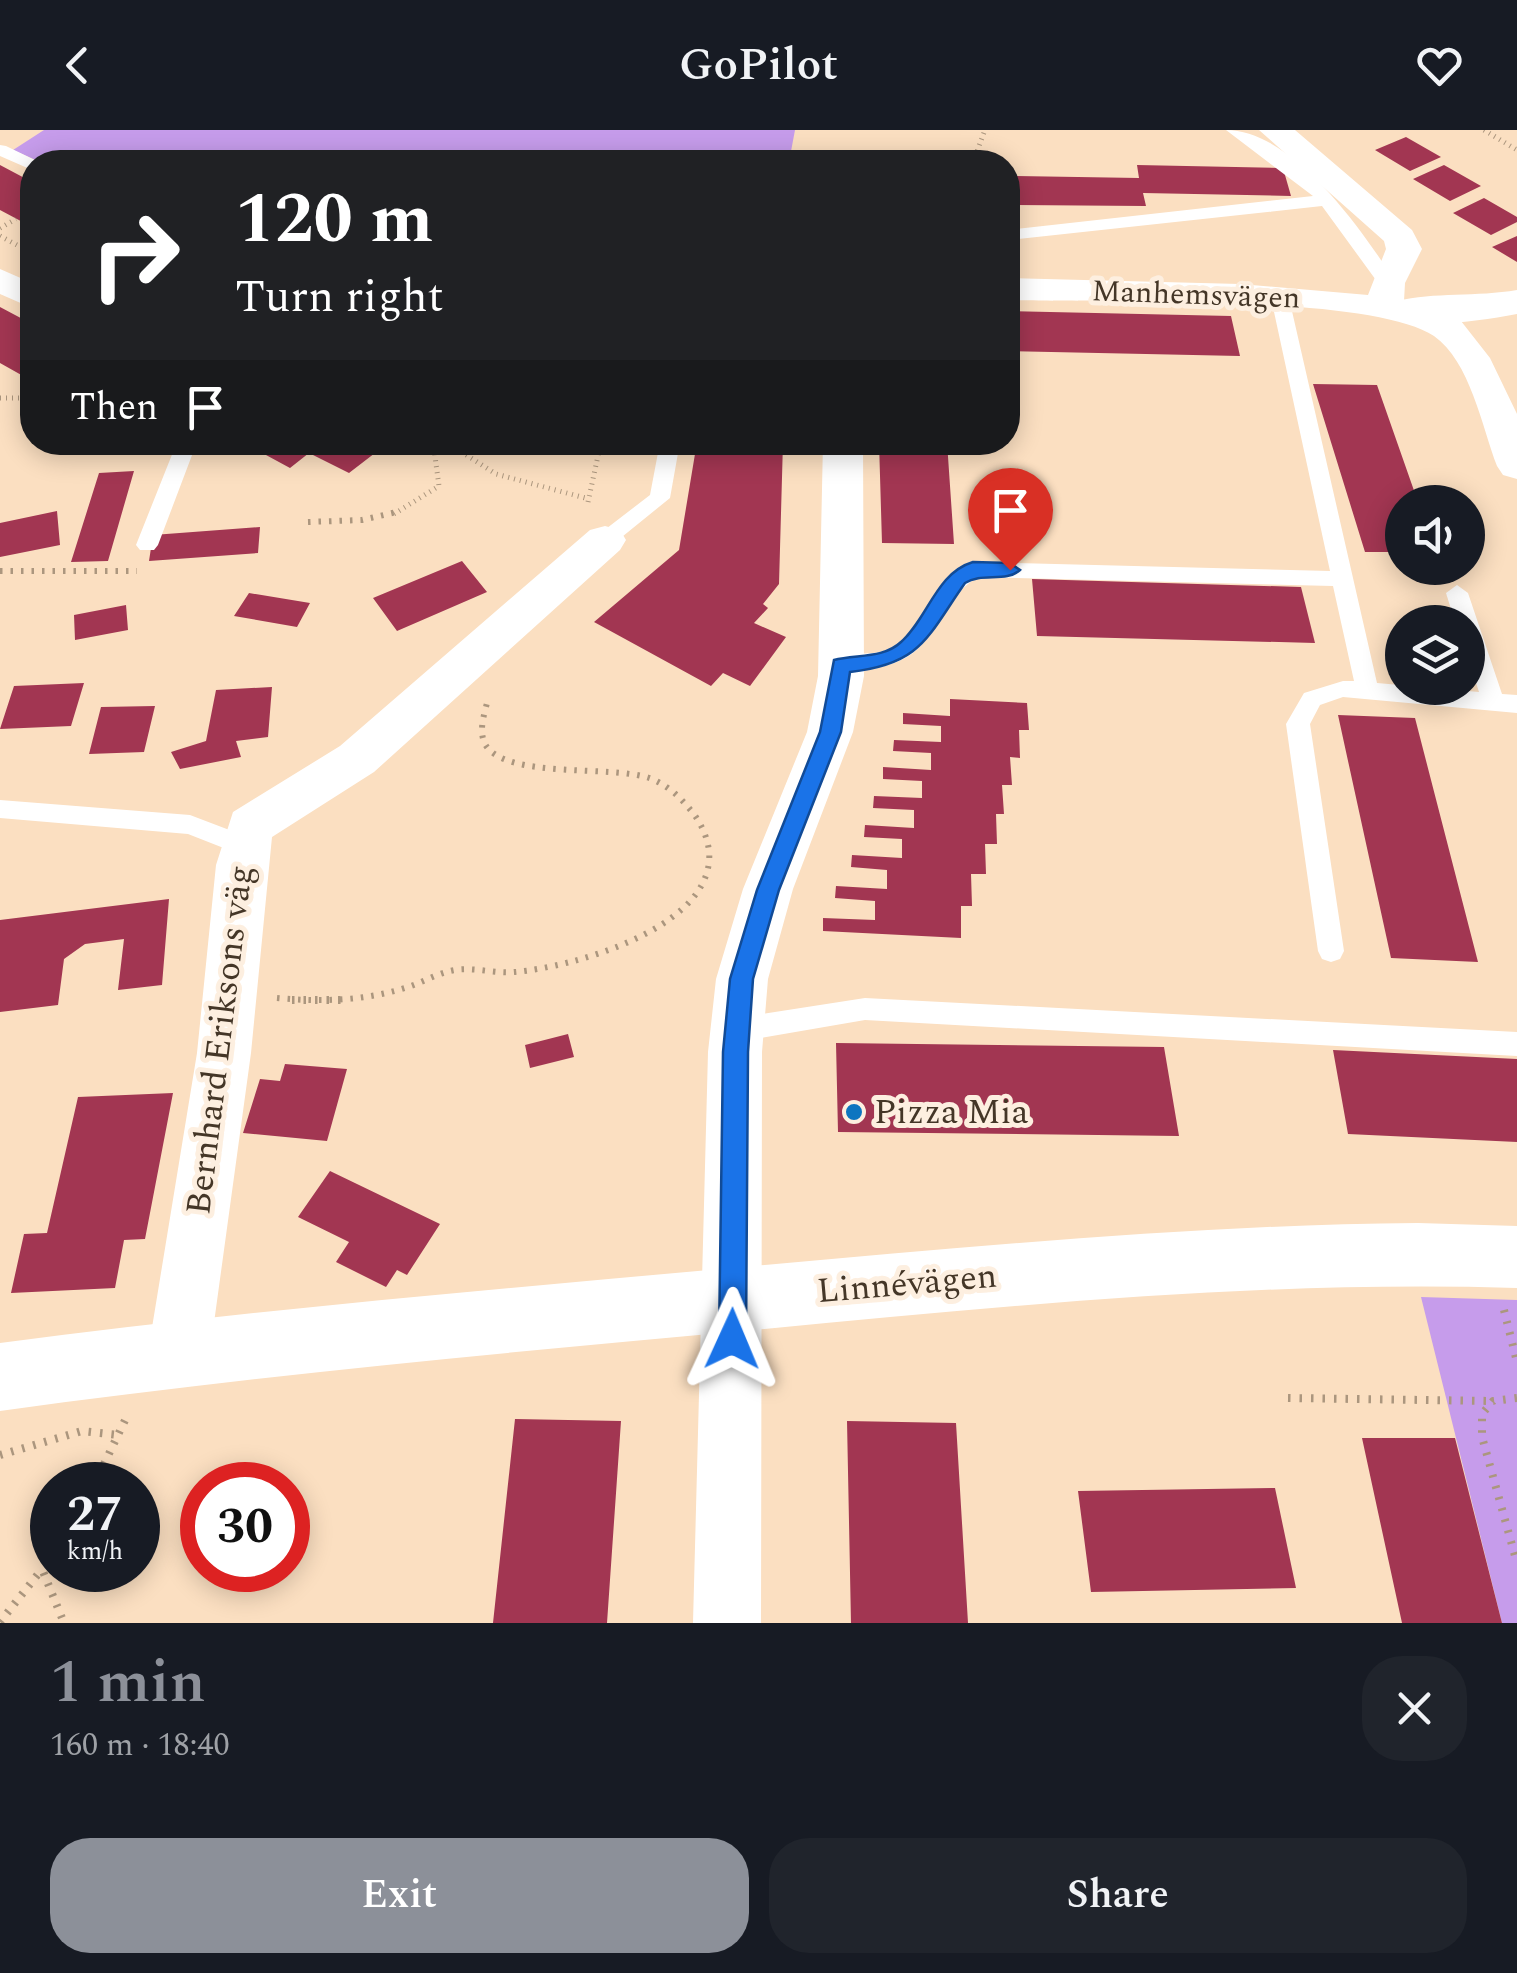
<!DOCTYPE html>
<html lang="en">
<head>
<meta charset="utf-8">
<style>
	:root { --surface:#171b24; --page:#20242c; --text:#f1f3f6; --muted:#9ea1a6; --accent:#8c9099 }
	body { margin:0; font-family:Spectral,serif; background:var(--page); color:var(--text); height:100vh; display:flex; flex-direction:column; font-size:38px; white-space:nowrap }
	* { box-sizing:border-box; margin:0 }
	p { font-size:32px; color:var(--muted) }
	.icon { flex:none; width:55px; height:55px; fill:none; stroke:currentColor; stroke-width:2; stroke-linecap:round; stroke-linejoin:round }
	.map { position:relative; height:1493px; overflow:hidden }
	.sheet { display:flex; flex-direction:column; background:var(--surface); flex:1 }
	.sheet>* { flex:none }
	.banner { position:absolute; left:20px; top:20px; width:1000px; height:305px; border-radius:40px; box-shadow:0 5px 25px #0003; background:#202124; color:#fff; overflow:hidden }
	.controls { position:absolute; left:1385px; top:355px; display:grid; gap:20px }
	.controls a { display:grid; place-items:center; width:100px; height:100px; border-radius:50%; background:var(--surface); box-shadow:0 5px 25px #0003; font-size:50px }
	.speed { position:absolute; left:30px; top:1332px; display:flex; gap:20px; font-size:50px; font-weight:700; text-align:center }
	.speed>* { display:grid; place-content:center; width:130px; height:130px; border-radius:50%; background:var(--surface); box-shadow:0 5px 25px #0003; line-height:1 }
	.speed small { font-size:25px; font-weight:400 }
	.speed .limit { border:15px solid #d22; background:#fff; color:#111 }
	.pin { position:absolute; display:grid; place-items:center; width:85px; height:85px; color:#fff; margin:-102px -42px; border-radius:50% 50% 50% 0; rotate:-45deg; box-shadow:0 0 10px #0007 }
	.pin .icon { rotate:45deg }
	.me { position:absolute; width:110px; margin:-55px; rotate:1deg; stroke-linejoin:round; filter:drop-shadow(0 0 8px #0008) }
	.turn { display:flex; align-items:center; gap:35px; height:210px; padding:0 50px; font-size:45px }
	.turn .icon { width:130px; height:130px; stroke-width:2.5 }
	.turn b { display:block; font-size:70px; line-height:85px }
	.then { display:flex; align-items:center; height:95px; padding:0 50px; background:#0003; gap:20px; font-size:38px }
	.round { display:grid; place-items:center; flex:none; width:105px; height:105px; border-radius:40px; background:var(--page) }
	.summary { display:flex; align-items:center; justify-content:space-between; height:170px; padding:0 50px }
	h1 { font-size:60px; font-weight:600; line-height:75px; color:var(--accent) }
	.action { display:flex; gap:20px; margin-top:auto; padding:20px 50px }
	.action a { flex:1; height:115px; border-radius:40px; background:var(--accent); color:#fff; font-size:40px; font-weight:600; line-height:115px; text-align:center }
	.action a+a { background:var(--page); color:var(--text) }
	header { display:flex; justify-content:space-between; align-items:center; height:130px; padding:0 50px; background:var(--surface); font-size:45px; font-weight:600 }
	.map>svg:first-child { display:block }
	.green { fill:#c69ceb }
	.building { fill:#a23652 }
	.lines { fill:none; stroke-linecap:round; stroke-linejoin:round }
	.path-far2 { stroke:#ab967e; stroke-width:5; stroke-dasharray:1 5; stroke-linecap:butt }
	.path-far1 { stroke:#ab967e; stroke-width:6; stroke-dasharray:2.5 8; stroke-linecap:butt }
	.path { stroke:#ab967e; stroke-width:8; stroke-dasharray:2.5 9; stroke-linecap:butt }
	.service { fill:#fff; fill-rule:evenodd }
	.minor { fill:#fff; fill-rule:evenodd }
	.tertiary { fill:#fff; fill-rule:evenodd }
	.route { fill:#1a73e8; stroke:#114b97; stroke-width:2.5 }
	.poi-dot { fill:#0d75c0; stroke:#fdefe0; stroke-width:4 }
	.labels { text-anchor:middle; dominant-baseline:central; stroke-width:10; stroke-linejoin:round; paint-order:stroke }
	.far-street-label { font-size:30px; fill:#443627; stroke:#fdefe0 }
	.street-label { font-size:35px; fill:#443627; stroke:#fdefe0 }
	.poi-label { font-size:35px; fill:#443627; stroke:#fdefe0; text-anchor:start }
</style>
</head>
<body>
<header><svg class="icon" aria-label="back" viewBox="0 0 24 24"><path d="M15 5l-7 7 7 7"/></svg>GoPilot<svg class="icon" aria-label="heart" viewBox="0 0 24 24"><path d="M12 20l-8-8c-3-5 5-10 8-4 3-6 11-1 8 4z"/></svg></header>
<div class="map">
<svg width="1517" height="1493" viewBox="0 0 1517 1493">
	<rect width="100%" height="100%" fill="#fbdfc1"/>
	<path class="green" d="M44 0H795L789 32H40L13 20Z
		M1421 1167 1517 1170V1493H1502Z"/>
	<path class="building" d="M1406 7 1441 27 1410 41 1375 20Z
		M0 35 32 52V97L0 80Z
		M1137 35 1283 38 1291 66 1143 63 1146 76 1008 75V46L1139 48Z
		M1444 35 1481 56 1450 71 1413 49Z
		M1484 68 1517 87V92L1491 105 1453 83Z
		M1517 106V132L1492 117Z
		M0 177 32 194V251L0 233Z
		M1008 181 1231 186 1240 226 1008 221Z
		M1313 254 1377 255 1418 372H1402V422H1365Z
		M242 312H377L368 319 375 323 349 343 309 323 290 338Z
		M697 312H783L779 454 763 474 768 478 754 493 786 507 750 556 723 543 711 556 594 492 679 420Z
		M879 312H947L954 414 882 413Z
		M134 341 108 431 71 432 99 343Z
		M57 381 60 415 0 427V393Z
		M260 397 258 423 149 431 153 405Z
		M462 431 487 462 397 501 373 468Z
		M1032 449 1301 457 1315 513 1037 506Z
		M249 463 310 473 297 497 234 486Z
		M126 475 128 500 75 510 74 485Z
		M84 553 71 596 0 599 14 556Z
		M272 557 268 607 236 611 241 627 180 639 171 622 206 611 216 560Z
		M950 569 1027 573 1029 600H1019L1020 628 1010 627 1012 655H1002L1004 684H996L997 714H985L986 744H971L972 776H961V808L823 801V788L875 790V771L835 768 836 756 887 759V740L851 737 852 725 902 728V709L864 707 865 695 914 698V680L873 678 874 666 922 668V651L883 649V637L931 640V623L893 621 894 610 941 612V596L903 594V583L950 586Z
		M155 576 144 622 89 624 101 577Z
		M1338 585 1415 588 1478 832 1391 828Z
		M169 769 162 855 118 860 124 809 85 814 64 829 58 875 0 882V790Z
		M568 904 574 927 530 938 525 915Z
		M836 913 1164 917 1179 1006 838 1002Z
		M1333 920 1517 929V1012L1348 1004Z
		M285 934 347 939 327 1011 243 1003 260 949 280 951Z
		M173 963 145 1109 124 1110 115 1158 11 1163 24 1104 47 1103 78 967Z
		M330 1041 440 1094 407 1145 397 1140 386 1157 336 1132 349 1112 298 1087Z
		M515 1289 621 1291 607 1493H493Z
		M847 1291 956 1293 968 1493H851Z
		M1362 1308H1455L1502 1493H1402Z
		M1275 1358 1296 1458 1091 1462 1078 1361Z"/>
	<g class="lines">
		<path class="path-far2" d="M1484 0 1517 20
			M973 32 985 0
			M0 98 16 89
			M0 106 32 123
			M0 268H32
			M446 312 496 344 589 369
			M588 372 601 312
			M394 384 439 356 434 319 442 312"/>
		<path class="path-far1" d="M308 392 362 390 401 381
			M0 441H137
			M277 868C321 872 363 871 405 858 422 853 437 843 455 840 475 837 495 844 515 842 572 837 702 801 709 732 711 715 703 696 693 683 681 668 670 657 652 649 614 634 505 650 485 614 478 600 485 582 488 569"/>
		<path class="path" d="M292 870H348
			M1504 1180 1517 1232
			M1288 1268 1493 1271
			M1517 1268 1493 1271 1482 1284V1307L1517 1433
			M0 1325 82 1301 119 1305
			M94 1355 128 1284
			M52 1423 42 1439 64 1493
			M0 1492 42 1439"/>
		<path class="service" d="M1226 0C1293 0 1363 101 1396 153L1393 157H1381L1322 76 1008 110V100L1313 66Z
			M0 15 6 16 39 32H32V40L0 26Z
			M1280 163 1289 168 1377 553 1479 562 1468 528V492H1455L1446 463 1457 455 1468 463 1502 564 1517 565V583L1343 567 1320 575 1310 594 1344 821 1340 829 1331 832 1322 829 1318 821 1286 594 1304 563 1343 551H1354L1333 456 977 447C911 494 952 534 841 543L830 535C841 519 870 527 888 520 927 503 930 444 973 432L1330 441 1271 168Z
			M177 312H197L158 415 154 420H140L136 415Z
			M660 312H680L670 368 612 415H598V405L650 365Z
			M0 670 190 685 253 709 256 716 253 723 244 726 188 704 0 688Z
			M865 868 1517 902V926L865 890 737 912 728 908 724 900 728 892 737 888Z"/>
		<path class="minor" d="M1259 0H1295L1412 100 1422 119 1405 153 1404 171 1461 191 1490 228 1517 284V349L1503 345 1497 336C1482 297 1470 231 1434 206 1370 163 1095 173 1008 170V148L1240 154 1368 165 1386 119 1384 111Z
			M0 139 32 153V178L0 164Z
			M823 312H863L864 546 853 602 793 759 768 849 762 922 761 1493H693L708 922 716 849 743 759 807 602 818 546Z
			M605 396 620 400 626 410 620 420 374 642 272 707 251 923 210 1222 201 1243 179 1252 157 1243 148 1222 197 923 216 735 233 682 340 616 590 400Z"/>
		<path class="tertiary" d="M1517 160V184C1478 191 1436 198 1397 189L1391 180 1397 171C1434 162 1477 167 1517 160Z
			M1418 1093 1517 1096V1158C1261 1150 1008 1176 753 1200 502 1223 250 1246 0 1281V1213C243 1181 487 1160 731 1138 960 1118 1188 1095 1418 1093Z"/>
	</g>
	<path class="route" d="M973 432 1010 433 1020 440C1006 453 982 442 965 453 927 507 922 534 850 542L841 602 779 760 753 849 748 922 746 1209 742 1219 732 1223 723 1219 719 1209 723 922 730 849 757 760 820 602 834 530C856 524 883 529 901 512 928 488 936 443 973 432Z"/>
	<circle class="poi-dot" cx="854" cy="982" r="10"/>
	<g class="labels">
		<g class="far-street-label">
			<text transform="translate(1196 165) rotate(2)">Manhemsvägen</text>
		</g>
		<g class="street-label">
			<text transform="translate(220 910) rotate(-83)">Bernhard Eriksons väg</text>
			<text transform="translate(907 1154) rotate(-5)">Linnévägen</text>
		</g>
		<g class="poi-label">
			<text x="874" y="982">Pizza Mia</text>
		</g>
	</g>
</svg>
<div class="controls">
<a><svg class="icon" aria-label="sound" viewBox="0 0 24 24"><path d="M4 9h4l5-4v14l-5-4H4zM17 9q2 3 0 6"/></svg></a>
<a><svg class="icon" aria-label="layers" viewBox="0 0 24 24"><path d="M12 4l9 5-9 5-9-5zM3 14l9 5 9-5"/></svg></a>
</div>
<div class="speed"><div>27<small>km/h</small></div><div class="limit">30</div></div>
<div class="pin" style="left:1010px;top:440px;background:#d93025"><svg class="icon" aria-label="arrive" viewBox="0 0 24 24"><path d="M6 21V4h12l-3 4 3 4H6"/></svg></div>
<svg class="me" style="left:732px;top:1209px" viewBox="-20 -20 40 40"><path d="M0-17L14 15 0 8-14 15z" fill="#1a73e8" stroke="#fff" stroke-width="4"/></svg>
<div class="banner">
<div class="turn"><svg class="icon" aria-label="right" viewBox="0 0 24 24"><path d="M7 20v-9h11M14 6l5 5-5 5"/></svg><div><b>120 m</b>Turn right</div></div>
<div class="then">Then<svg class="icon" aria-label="arrive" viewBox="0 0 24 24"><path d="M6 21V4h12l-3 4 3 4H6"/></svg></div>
</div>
</div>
<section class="sheet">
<div class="summary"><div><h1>1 min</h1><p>160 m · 18:40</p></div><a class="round"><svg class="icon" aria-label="close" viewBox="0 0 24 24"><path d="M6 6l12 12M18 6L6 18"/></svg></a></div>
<div class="action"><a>Exit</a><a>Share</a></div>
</section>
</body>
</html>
